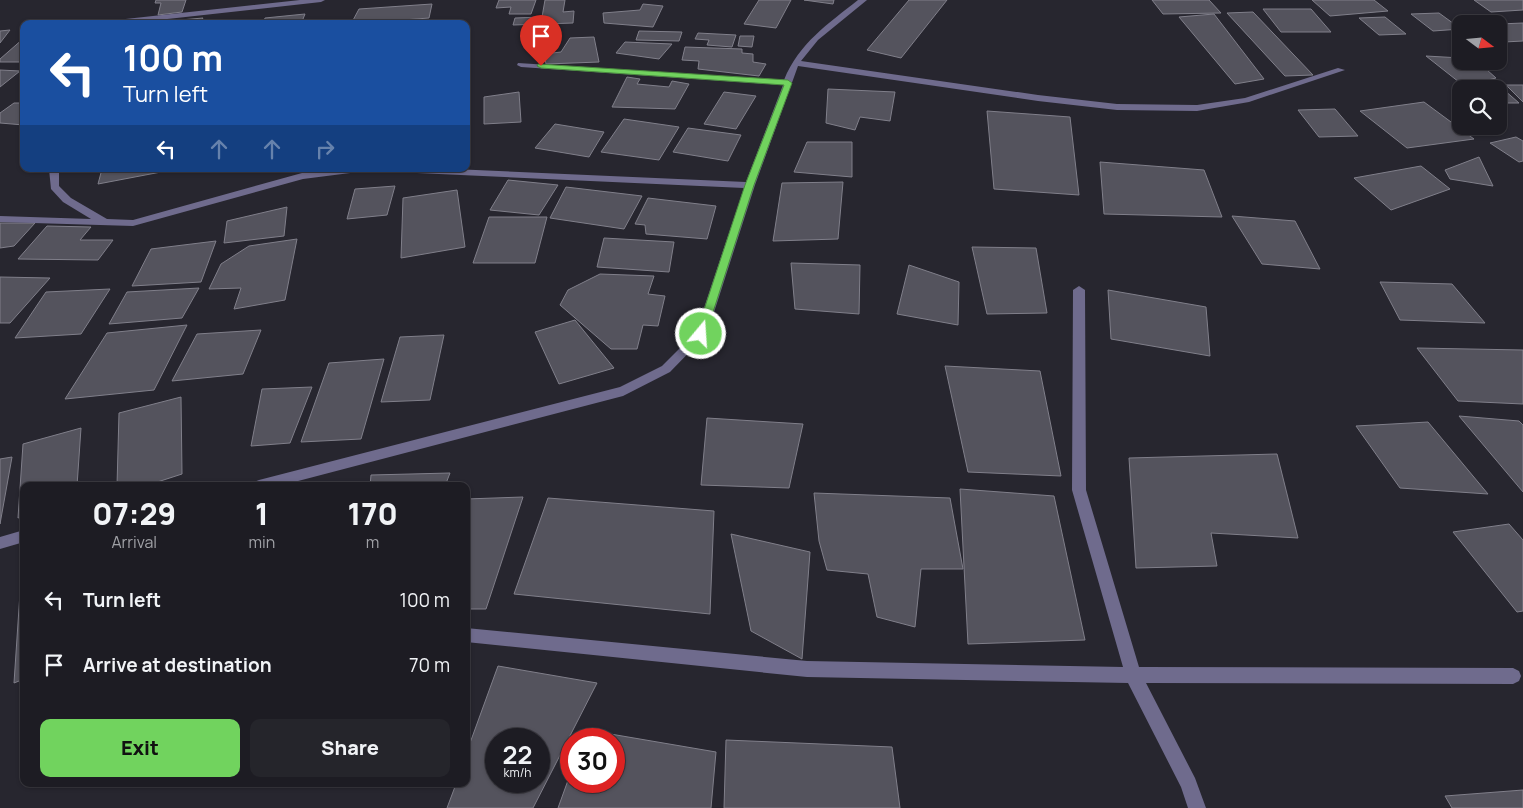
<!DOCTYPE html>
<html lang="en">
<head>
<meta charset="utf-8">
<style>
	:root { --surface:#1d1c23; --page:#25252b; --text:#f1f3f6; --muted:#a0a1a6; --line:#3b3a41; --accent:#71d35e }
	body { margin:0; font-family:Manrope,sans-serif; background:var(--page); color:var(--text); height:100vh; display:flex; flex-direction:column; font-size:19px; white-space:nowrap }
	* { box-sizing:border-box; margin:0 }
	p { font-size:16px; color:var(--muted) }
	.icon { flex:none; width:28px; height:28px; fill:none; stroke:currentColor; stroke-width:2; stroke-linecap:round; stroke-linejoin:round }
	.map { position:relative; flex:1; overflow:hidden }
	.side { position:absolute; left:20px; top:482px; width:450px; height:305px; display:flex; flex-direction:column; background:var(--surface); border-radius:10px; box-shadow:0 1px 4px #0004,0 0 0 1px var(--line) }
	.side>* { flex:none }
	.top-card { position:absolute; left:20px; top:20px; width:450px; height:152px; border-radius:10px; box-shadow:0 1px 4px #0004,0 0 0 1px var(--line); background:#1a4fa0; color:#fff; overflow:hidden }
	.needle { width:32px; rotate:106deg }
	.fabs { position:absolute; left:1452px; top:15px; display:grid; gap:10px }
	.fabs a { display:grid; place-items:center; width:55px; height:55px; border-radius:10px; background:var(--surface); box-shadow:0 1px 4px #0004,0 0 0 1px var(--line); font-size:25px }
	.speed { position:absolute; left:485px; top:728px; display:flex; gap:10px; font-size:25px; font-weight:700; text-align:center }
	.speed>* { display:grid; place-content:center; width:65px; height:65px; border-radius:50%; background:var(--surface); box-shadow:0 1px 4px #0004,0 0 0 1px var(--line); line-height:1 }
	.speed small { font-size:12px; font-weight:400 }
	.speed .limit { border:8px solid #d22; background:#fff; color:#111 }
	.pin { position:absolute; display:grid; place-items:center; width:42px; height:42px; color:#fff; margin:-51px -21px; border-radius:50% 50% 50% 0; rotate:-45deg; box-shadow:0 0 5px #0007 }
	.pin .icon { rotate:45deg }
	.me { position:absolute; width:55px; margin:-28px; rotate:18deg; stroke-linejoin:round; filter:drop-shadow(0 0 4px #0008) }
	.turn { display:flex; align-items:center; gap:18px; height:105px; padding:0 20px; font-size:22px }
	.turn .icon { width:65px; height:65px; stroke-width:2.5 }
	.turn b { display:block; font-size:35px; line-height:42px }
	.lanes { display:flex; align-items:center; height:48px; padding:0 20px; background:#0003; justify-content:center; gap:25px; direction:ltr }
	.lanes .off { opacity:.35 }
	.eta { display:flex; justify-content:space-evenly; align-items:center; height:85px; text-align:center }
	.eta b { font-size:30px; font-weight:800; line-height:35px }
	.primary-button { display:flex; gap:10px; margin-top:auto; padding:10px 20px }
	.primary-button a { flex:1; height:58px; border-radius:10px; background:var(--accent); color:#111; font-size:20px; font-weight:800; line-height:58px; text-align:center }
	.primary-button a+a { background:var(--page); color:var(--text) }
	ul { padding:0; list-style:none }
	li { display:flex; align-items:center; gap:15px; height:65px; padding:0 20px }
	li div { flex:1 }
	li b { display:block; font-size:19px }
	li em { font-style:normal }
	.map>svg:first-child { display:block }
	.building { fill:#54535d; stroke:#807f8a; fill-rule:evenodd }
	.lines { fill:none; stroke-linecap:round; stroke-linejoin:round }
	.minor { fill:#6f6b8d; fill-rule:evenodd }
	.route { fill:#71d35e; stroke:#49893d }
</style>
</head>
<body>
<div class="map">
<svg width="1523" height="808" viewBox="0 0 1523 808">
	<rect width="100%" height="100%" fill="#27262f"/>
	<path class="building" d="M156 0H186L182 12 158 15 161 3H155Z
		M499 0H536L531 14H509L511 7 496 8Z
		M545 0H565L563 12 574 11 573 23 513 25 515 18 542 17Z
		M759 0H791L776 28 744 24Z
		M804 0H834L833 4Z
		M909 0H947L901 58 867 50Z
		M1152 0H1209L1221 13 1163 14Z
		M1312 0H1374L1388 11 1330 16Z
		M1474 0H1523V10L1491 12Z
		M432 4 429 18 351 24 359 9Z
		M643 4 663 6 653 27 604 23 603 13 640 10Z
		M1263 9H1311L1331 32H1281Z
		M1253 12 1313 75 1285 76 1227 13Z
		M1439 13 1461 29 1433 31 1411 14Z
		M305 14 301 24H263L265 18Z
		M1214 14 1264 79 1235 84 1179 17Z
		M1385 17 1406 34 1379 35 1359 18Z
		M203 18 201 21 212 20 211 24H167L169 21Z
		M435 20 434 24H406V22Z
		M1523 23V41L1504 42 1499 39V24Z
		M10 30 0 43V31Z
		M639 31 682 32 679 41 636 40Z
		M698 33 736 35 732 47 707 45 709 40 695 39Z
		M740 36H754L752 47 738 46Z
		M594 37 599 62 546 64 544 54 561 52 570 38Z
		M24 38V59L19 62H0V59Z
		M625 42 672 44 659 59 616 53Z
		M685 47 742 49V53L753 54V62L766 64 759 76 698 69 699 61 682 60Z
		M1426 56 1461 58V61H1477L1496 78 1464 86Z
		M0 70 20 71 0 87Z
		M627 77 640 79 637 84 669 87 672 81 689 84 675 109 612 107Z
		M1506 85H1523V102Z
		M828 89 895 92 890 121 860 117 855 130 826 123Z
		M1499 89H1503L1519 103H1499Z
		M519 92 521 122 484 124V97Z
		M724 92 756 96 736 129 704 124Z
		M1424 102 1474 139 1407 148 1360 111Z
		M14 103H24V125L0 123V113Z
		M1335 109 1358 136 1319 137 1298 110Z
		M987 111 1070 117 1079 195 994 189Z
		M624 119 679 127 659 160 601 152Z
		M555 124 604 132 589 157 535 148Z
		M688 128 741 135 728 161 673 152Z
		M1516 137 1523 141V161L1519 162 1490 143Z
		M807 142H852V177L794 172Z
		M1479 157 1493 186 1450 179 1445 170Z
		M1100 162 1204 170 1222 217 1104 214Z
		M1421 166 1450 189 1391 210 1354 178Z
		M102 169H161V172L98 184Z
		M508 180 558 185 539 215 490 210Z
		M843 182 838 239 773 241 782 183Z
		M395 186 387 215 347 219 355 189Z
		M566 187 642 196 624 229 550 218Z
		M457 190 465 247 401 258 403 198Z
		M648 198 716 206 707 239 646 234 645 225 635 224Z
		M287 207 284 236 224 243 227 221Z
		M1232 216 1295 221 1320 269 1262 264Z
		M489 217H547L535 263H473Z
		M0 223H35L14 246 0 248Z
		M47 226 91 227 80 240H113L98 260 18 259Z
		M604 238 674 242 669 272 597 267Z
		M297 239 285 300 234 309 241 288 209 289 221 264 249 246Z
		M216 241 201 282 132 286 151 249Z
		M972 247 1036 248 1047 313 987 314Z
		M791 263 860 265 859 314 795 309Z
		M909 265 959 282 958 325 897 314Z
		M600 274 654 276 648 294 665 296 658 326 643 325 637 349H611L560 305 568 290Z
		M0 277 50 278 10 323H0Z
		M1380 282 1452 284 1485 323 1400 320Z
		M199 288 182 318 109 324 127 292Z
		M110 289 81 334 15 338 46 292Z
		M1108 290 1206 307 1210 356 1111 339Z
		M575 320 614 368 559 384 535 332Z
		M187 325 154 390 65 399 107 333Z
		M261 330 243 374 172 381 197 334Z
		M444 335 430 400 381 402 400 337Z
		M1417 348 1523 350V404L1458 401Z
		M384 359 361 439 301 442 329 363Z
		M945 366 1040 371 1061 476 968 472Z
		M312 387 290 443 251 446 262 389Z
		M181 397 182 474 145 486H117L119 413Z
		M1459 416 1519 421 1523 425V492Z
		M707 418 803 424 789 488 701 485Z
		M1428 422 1488 494 1400 488 1356 426Z
		M81 428 77 486H24V516L18 518 23 444Z
		M1277 454 1298 538 1211 533 1217 566 1136 568 1129 458Z
		M12 457 0 524V459Z
		M450 473 445 486H370L371 475Z
		M960 489 1054 496 1085 640 968 644Z
		M814 493 950 498 963 569H921L915 627 877 617 868 574 827 570 819 541Z
		M523 497 486 609H466V499Z
		M548 498 714 511 710 614 514 594Z
		M1509 524 1523 540V611L1517 612 1453 532Z
		M731 534 810 552 802 659 751 631Z
		M24 592V679L14 683 20 593Z
		M498 666 597 683 533 808H447L456 784H466V754ZM496 739H539V781H496Z
		M587 730 716 752 711 808H558L571 772V781H614V739H583Z
		M726 740 892 747 900 808H724Z
		M1523 790V808H1452L1445 796Z"/>
	<g class="lines">
		<path class="minor" d="M300 0H325L321 2 122 24H94L98 22Z
			M858 0H867L818 40 801 61 1038 95 1117 104 1197 105 1245 98 1338 68 1345 70 1249 102 1197 111 1117 110 1038 101 798 66 755 185 707 334 670 372 623 396 279 486H252L254 482 259 480 620 387 662 366 696 332 744 188 395 172 390 169H453L746 182 783 85 521 67 517 65 518 63 784 80C799 43 828 24 858 0Z
			M49 169H59V186L71 198 107 219 133 220 302 173 337 169H363L358 172 303 179 133 226 0 222V216L91 219 63 202 51 189Z
			M1079 286 1085 290 1086 490 1139 667 1513 668 1519 671 1521 676 1519 681 1513 684 1146 683 1195 778 1206 808H1188L1181 787 1128 683 807 677 466 642V628L807 661 1123 667 1072 490 1073 290Z
			M24 530V542L0 549V537Z"/>
	</g>
	<path class="route" d="M538 64 788 80 792 83 754 185 705 337 701 338 696 334 745 185 784 85 541 68 537 66Z"/>
</svg>
<div class="fabs">
<a><svg class="needle" viewBox="-14 -14 28 28"><path d="M0-13l5 13h-10z" fill="#e53935"/><path d="M0 13l5-13h-10z" fill="#a0a1a6"/></svg></a>
<a><svg class="icon" aria-label="search" viewBox="0 0 24 24"><circle cx="10" cy="10" r="6"/><path d="M15 15l6 6"/></svg></a>
</div>
<div class="speed"><div>22<small>km/h</small></div><div class="limit">30</div></div>
<div class="pin" style="left:541px;top:66px;background:#d93025"><svg class="icon" aria-label="arrive" viewBox="0 0 24 24"><path d="M6 21V4h12l-3 4 3 4H6"/></svg></div>
<svg class="me" style="left:701px;top:334px" viewBox="-20 -20 40 40"><circle r="17" fill="#71d35e" stroke="#fff" stroke-width="3"/><path d="M0-11L8 9 0 5-8 9z" fill="#fff"/></svg>
<div class="top-card">
<div class="turn"><svg class="icon" aria-label="left" viewBox="0 0 24 24"><path d="M17 20v-9H6M10 6l-5 5 5 5"/></svg><div><b>100 m</b>Turn left</div></div>
<div class="lanes"><svg class="icon" aria-label="left" viewBox="0 0 24 24"><path d="M17 20v-9H6M10 6l-5 5 5 5"/></svg><svg class="icon off" aria-label="ahead" viewBox="0 0 24 24"><path d="M12 20V5M6 11l6-6 6 6"/></svg><svg class="icon off" aria-label="ahead" viewBox="0 0 24 24"><path d="M12 20V5M6 11l6-6 6 6"/></svg><svg class="icon off" aria-label="right" viewBox="0 0 24 24"><path d="M7 20v-9h11M14 6l5 5-5 5"/></svg></div>
</div>
<section class="side">
<div class="eta">
<div><b>07:29</b><p>Arrival</p></div>
<div><b>1</b><p>min</p></div>
<div><b>170</b><p>m</p></div>
</div>
<ul>
<li><svg class="icon" aria-label="left" viewBox="0 0 24 24"><path d="M17 20v-9H6M10 6l-5 5 5 5"/></svg><div><b>Turn left</b></div><em>100 m</em></li>
<li><svg class="icon" aria-label="arrive" viewBox="0 0 24 24"><path d="M6 21V4h12l-3 4 3 4H6"/></svg><div><b>Arrive at destination</b></div><em>70 m</em></li>
</ul>
<div class="primary-button"><a>Exit</a><a>Share</a></div>
</section>
</div>
</body>
</html>
